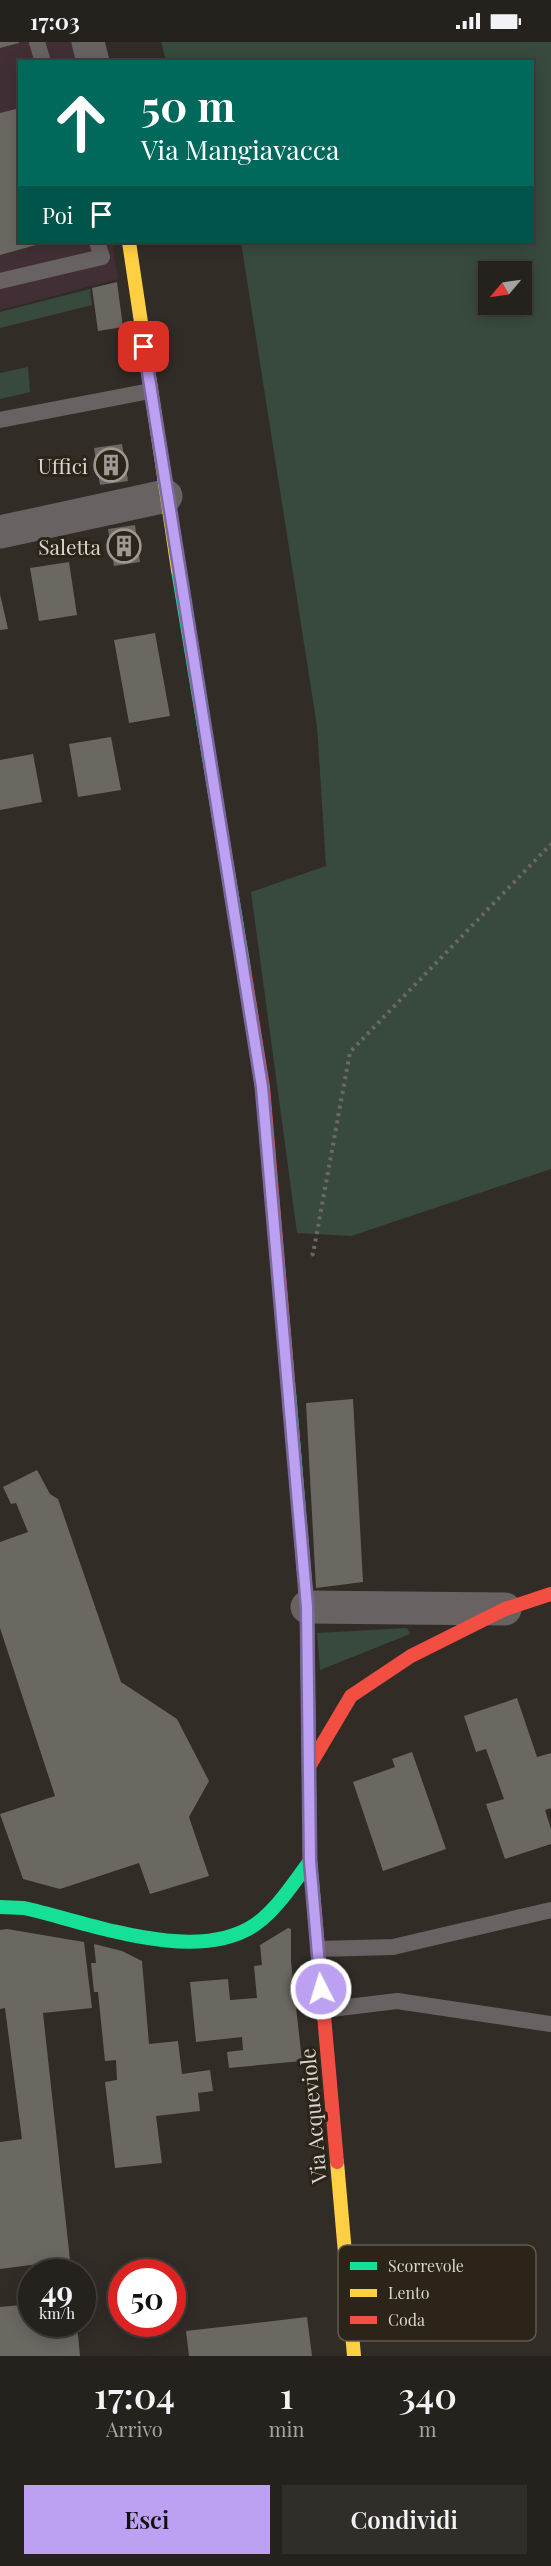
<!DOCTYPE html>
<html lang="it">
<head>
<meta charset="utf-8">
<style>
	:root { --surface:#25211c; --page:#312e29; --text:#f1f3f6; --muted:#a3a3a3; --line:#423e3b; --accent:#bca0f2 }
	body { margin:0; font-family:"Playfair Display",serif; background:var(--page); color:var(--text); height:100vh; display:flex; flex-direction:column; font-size:22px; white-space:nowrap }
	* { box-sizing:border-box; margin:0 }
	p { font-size:20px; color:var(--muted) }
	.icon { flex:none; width:33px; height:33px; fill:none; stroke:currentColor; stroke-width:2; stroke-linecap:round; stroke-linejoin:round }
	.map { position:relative; height:2314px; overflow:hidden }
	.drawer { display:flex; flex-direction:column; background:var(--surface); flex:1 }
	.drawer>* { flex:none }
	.top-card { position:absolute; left:18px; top:18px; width:516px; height:183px; border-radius:0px; box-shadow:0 3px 15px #0003,0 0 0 2px var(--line); background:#00695c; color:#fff; overflow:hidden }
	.needle { width:39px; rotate:241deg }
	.controls { position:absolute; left:478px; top:219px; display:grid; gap:12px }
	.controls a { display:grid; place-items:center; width:54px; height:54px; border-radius:0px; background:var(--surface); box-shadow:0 3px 15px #0003,0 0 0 2px var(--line); font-size:30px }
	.speed { position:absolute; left:18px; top:2217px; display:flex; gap:12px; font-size:30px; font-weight:700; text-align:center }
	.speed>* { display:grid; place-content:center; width:78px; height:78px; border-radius:50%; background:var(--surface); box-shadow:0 3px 15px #0003,0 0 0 2px var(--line); line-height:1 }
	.speed small { font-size:15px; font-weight:400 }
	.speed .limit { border:9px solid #d22; background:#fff; color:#111 }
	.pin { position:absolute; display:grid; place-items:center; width:51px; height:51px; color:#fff; margin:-26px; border-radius:12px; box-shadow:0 3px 9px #0006 }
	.me { position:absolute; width:66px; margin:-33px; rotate:355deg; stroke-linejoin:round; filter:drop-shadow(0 0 4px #0008) }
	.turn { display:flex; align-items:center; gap:21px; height:126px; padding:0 24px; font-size:27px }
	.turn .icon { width:78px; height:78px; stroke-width:2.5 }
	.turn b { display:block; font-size:42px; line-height:51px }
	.then { display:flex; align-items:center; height:57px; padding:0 24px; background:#0003; gap:12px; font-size:22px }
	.eta { display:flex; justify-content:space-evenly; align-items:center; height:102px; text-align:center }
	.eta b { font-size:36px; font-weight:600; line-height:42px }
	.cta { display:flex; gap:12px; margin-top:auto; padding:12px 24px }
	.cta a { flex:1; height:69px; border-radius:0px; background:var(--accent); color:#111; font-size:24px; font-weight:600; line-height:69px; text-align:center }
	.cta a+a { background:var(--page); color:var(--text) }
	.status { display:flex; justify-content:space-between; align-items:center; height:42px; padding:0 30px; background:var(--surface); direction:ltr }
	.status svg { height:16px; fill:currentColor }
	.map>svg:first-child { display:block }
	.industrial { fill:#412f35 }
	.green { fill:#384a3e; fill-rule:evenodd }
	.building { fill:#6b6761 }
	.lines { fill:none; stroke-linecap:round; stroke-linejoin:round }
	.path { stroke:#6c6765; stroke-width:4; stroke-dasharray:3 4.5; stroke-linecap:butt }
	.lane { stroke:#686362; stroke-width:16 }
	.street { stroke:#686362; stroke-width:33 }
	.fast { stroke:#16e098; stroke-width:14 }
	.slow { stroke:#ffcf43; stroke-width:14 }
	.jam { stroke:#f24e42; stroke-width:14 }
	.route-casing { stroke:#7a689d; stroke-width:15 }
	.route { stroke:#bca0f2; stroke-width:10 }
	.labels { text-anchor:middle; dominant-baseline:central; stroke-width:6; stroke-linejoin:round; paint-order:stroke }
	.poi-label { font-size:21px; fill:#dad4cd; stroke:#2c2418; text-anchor:end }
	.street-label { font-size:21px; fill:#dad4cd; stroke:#2c2418 }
	.key { fill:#2c2418; stroke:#60594e; stroke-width:1.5 }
	.key-label { font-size:16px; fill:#dad4cd }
</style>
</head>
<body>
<div class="status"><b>17:03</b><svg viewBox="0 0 49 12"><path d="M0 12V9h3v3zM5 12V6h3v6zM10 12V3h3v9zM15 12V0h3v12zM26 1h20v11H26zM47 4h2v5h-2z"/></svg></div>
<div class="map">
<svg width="551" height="2314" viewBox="0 0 551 2314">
	<rect width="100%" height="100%" fill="#312c26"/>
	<path class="industrial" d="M0 0H72L77 19 20 20V200H112L118 237 0 268Z"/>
	<path class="green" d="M161 0H551V1127L351 1194 297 1191 251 850 326 824 317 684 241 200H532V20L166 19ZM489 230H522V262H489Z
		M90 247 92 263 0 286V270Z
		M28 325 30 350 0 357V331Z
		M407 1586 410 1592 320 1628 317 1591Z"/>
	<path class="building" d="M0 0H19V1L0 6Z
		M20 66V200H47L0 213V71Z
		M117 240 123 285 98 289 92 246Z
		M122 402 128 439 100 443 94 406Z
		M135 483 140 520 114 524 108 487Z
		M69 520 77 573 39 579 30 526Z
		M0 552 8 587 0 588Z
		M155 591 170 674 129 681 114 598Z
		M111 695 121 748 78 755 69 702Z
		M33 712 42 760 0 768V718Z
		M353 1357 363 1540 316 1546 306 1361Z
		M37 1428 50 1452 58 1457 121 1640 177 1677 209 1739 189 1775 209 1834 150 1852 139 1821 60 1847 23 1837 0 1772 55 1754 0 1586V1500L28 1490 16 1461 11 1462 3 1445Z
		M517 1656 537 1715 551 1711V1766L545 1768 551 1787V1802L505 1817 486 1762 504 1757 486 1707 476 1710 464 1674Z
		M412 1710 446 1807 383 1829 353 1740 395 1725 392 1717Z
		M288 1886 291 1887V1920L302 2019 229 2026 227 2010 243 2008 242 1995 196 2000 190 1940 228 1937 230 1958 257 1956 254 1924 262 1923 260 1903Z
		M7 1887 84 1900 92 1966 43 1971 70 2218 0 2227V2100L22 2097 5 1966 0 1967V1888Z
		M94 1902 122 1909 142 1919 149 2002 178 1999 182 2032 210 2028 213 2049 198 2051 200 2069 156 2074 162 2121 115 2126 105 2040 117 2038 116 2018 105 2019 98 1950H94L91 1921H96Z
		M32 2262V2282H77L80 2314H0V2265Z
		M307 2275 312 2314H189L186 2289Z"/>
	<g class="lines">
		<path class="path" d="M311 1213 313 1212 350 1010 551 802"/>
		<path class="lane" d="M37 0 43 20
			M0 239 102 215 97 200
			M0 378 150 349
			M318 1907 393 1905 551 1868
			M323 1968 397 1959 551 1982"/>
		<path class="street" d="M88 0 93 20
			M0 490 166 454
			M307 1565 505 1567"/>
		<path class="fast" d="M178 528 244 927
			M289 1350 307 1565 310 1819 314 1861
			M0 1865 24 1866C88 1880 196 1924 256 1882 278 1866 294 1840 310 1819"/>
		<path class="slow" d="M129 200 178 528
			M337 2120 354 2314"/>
		<path class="jam" d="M244 927 263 1045 289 1350
			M310 1723 351 1654 411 1614 505 1567 551 1552
			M314 1861 337 2120"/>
	</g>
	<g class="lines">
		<g class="route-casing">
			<path id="route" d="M144 305 262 1045 307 1565 310 1819 321 1947"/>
		</g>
		<use href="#route" class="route"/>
	</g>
	<defs>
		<g id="building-ring" transform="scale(1.725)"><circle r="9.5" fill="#2c2418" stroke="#9f9993" stroke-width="1.5"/><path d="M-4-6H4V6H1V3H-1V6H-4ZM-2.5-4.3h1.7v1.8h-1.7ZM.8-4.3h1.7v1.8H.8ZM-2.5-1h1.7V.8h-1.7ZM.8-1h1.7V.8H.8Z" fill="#9f9993"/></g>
	</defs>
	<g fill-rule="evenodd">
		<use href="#building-ring" x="111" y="423"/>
		<use href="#building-ring" x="124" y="504"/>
	</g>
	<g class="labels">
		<g class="poi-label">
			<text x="88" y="423">Uffici</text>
			<text x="101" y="504">Saletta</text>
		</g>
		<g class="street-label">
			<text transform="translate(312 2074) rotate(-95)">Via Acqueviole</text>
		</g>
	</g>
	<rect x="338" y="2203" width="198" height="96" rx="9" class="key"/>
	<rect x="350" y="2220" width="27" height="8" fill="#16e098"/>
	<rect x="350" y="2247" width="27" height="8" fill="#ffcf43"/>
	<rect x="350" y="2274" width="27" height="8" fill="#f24e42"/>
	<g class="key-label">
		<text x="388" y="2230">Scorrevole</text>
		<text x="388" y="2257">Lento</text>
		<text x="388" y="2284">Coda</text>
	</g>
</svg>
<div class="controls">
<a><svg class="needle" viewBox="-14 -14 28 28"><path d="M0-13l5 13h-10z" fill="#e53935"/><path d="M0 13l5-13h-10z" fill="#a3a3a3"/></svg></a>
</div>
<div class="speed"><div>49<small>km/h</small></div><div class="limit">50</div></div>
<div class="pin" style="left:144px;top:305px;background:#d93025"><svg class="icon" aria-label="arrive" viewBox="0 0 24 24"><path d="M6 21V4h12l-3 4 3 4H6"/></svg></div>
<svg class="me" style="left:321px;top:1947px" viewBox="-20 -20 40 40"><circle r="17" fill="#bca0f2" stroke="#fff" stroke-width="3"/><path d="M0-11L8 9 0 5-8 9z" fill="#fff"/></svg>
<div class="top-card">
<div class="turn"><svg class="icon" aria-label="ahead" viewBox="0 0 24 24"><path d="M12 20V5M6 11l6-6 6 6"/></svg><div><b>50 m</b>Via Mangiavacca</div></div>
<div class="then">Poi<svg class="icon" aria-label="arrive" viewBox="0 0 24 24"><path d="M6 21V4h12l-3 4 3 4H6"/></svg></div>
</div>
</div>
<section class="drawer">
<div class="eta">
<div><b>17:04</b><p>Arrivo</p></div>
<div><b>1</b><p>min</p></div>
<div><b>340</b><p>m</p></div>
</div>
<div class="cta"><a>Esci</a><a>Condividi</a></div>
</section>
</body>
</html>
